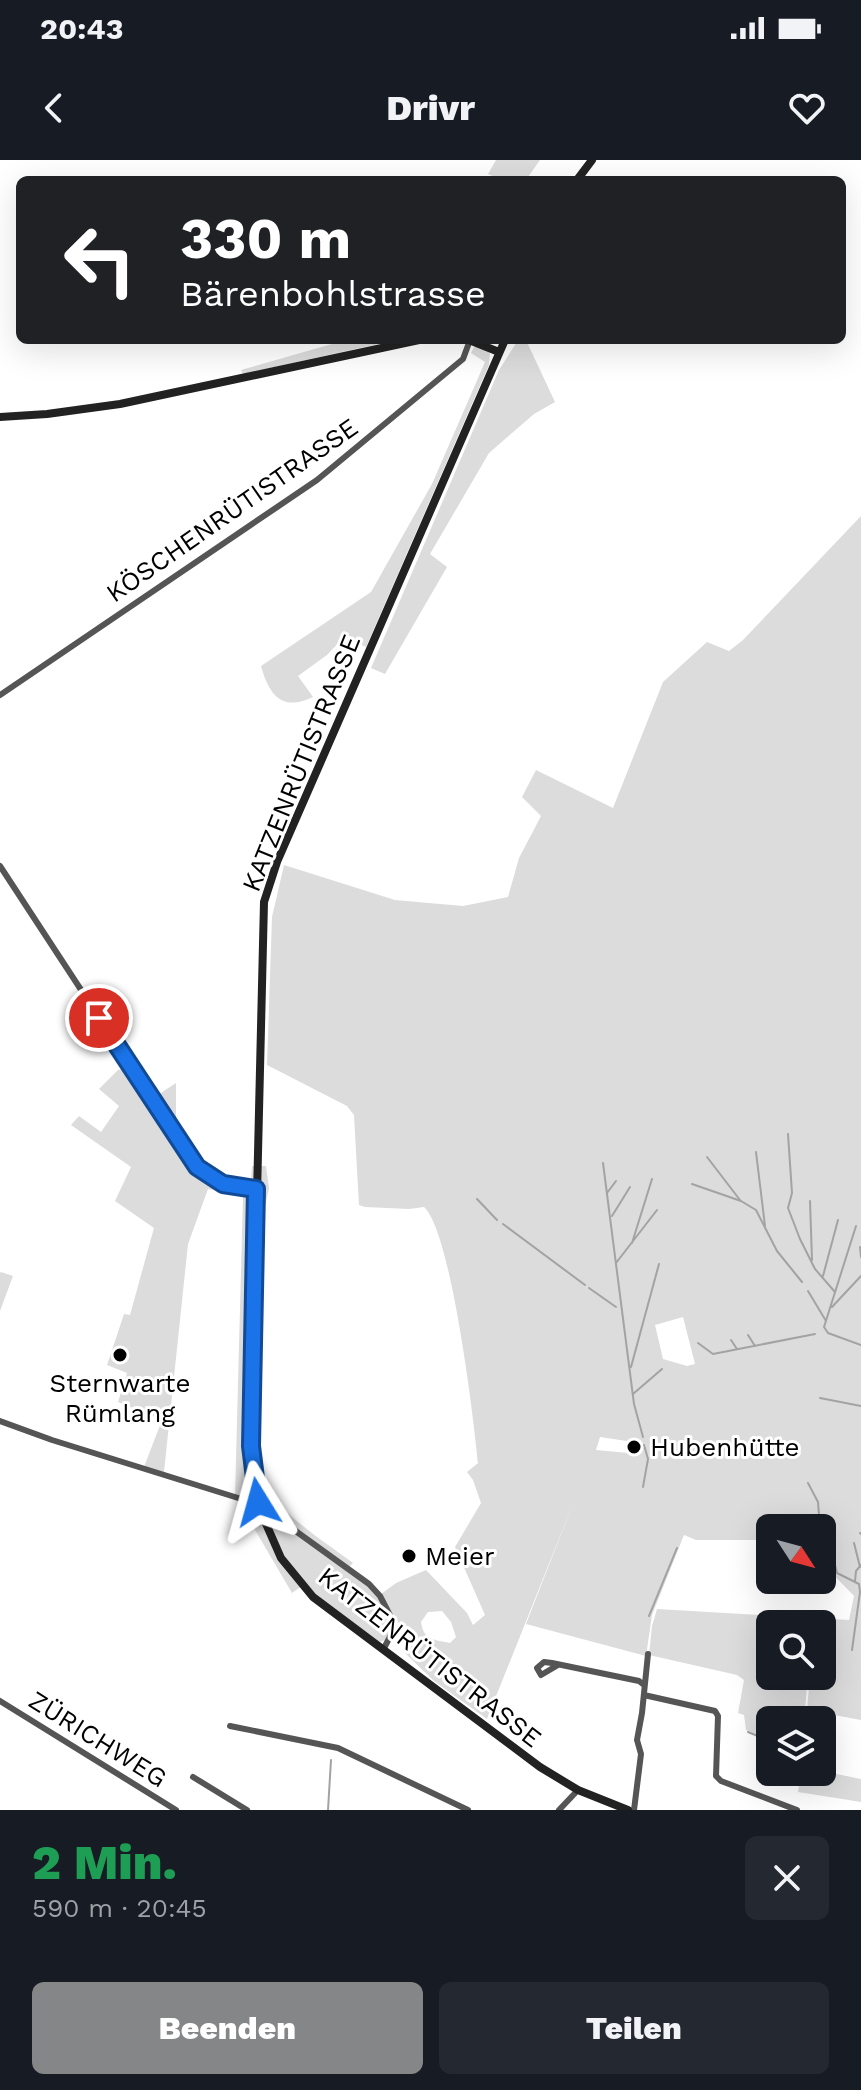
<!DOCTYPE html>
<html lang="de">
<head>
<meta charset="utf-8">
<style>
	:root { --surface:#171b24; --page:#242831; --text:#f1f3f6; --muted:#9ea1a6; --accent:#858687 }
	body { margin:0; font-family:"Work Sans",sans-serif; background:var(--page); color:var(--text); height:100vh; display:flex; flex-direction:column; font-size:30px; white-space:nowrap }
	* { box-sizing:border-box; margin:0 }
	p { font-size:26px; color:var(--muted) }
	.icon { flex:none; width:44px; height:44px; fill:none; stroke:currentColor; stroke-width:2; stroke-linecap:round; stroke-linejoin:round }
	.map { position:relative; height:1650px; overflow:hidden }
	.details { display:flex; flex-direction:column; background:var(--surface); flex:1 }
	.details>* { flex:none }
	.banner { position:absolute; left:16px; top:16px; width:830px; height:168px; border-radius:12px; box-shadow:0 8px 32px #0002; background:#202124; color:#fff; overflow:hidden }
	.needle { width:52px; rotate:126deg }
	.buttons { position:absolute; left:756px; top:1354px; display:grid; gap:16px }
	.buttons a { display:grid; place-items:center; width:80px; height:80px; border-radius:12px; background:var(--surface); box-shadow:0 8px 32px #0002; font-size:40px }
	.pin { position:absolute; display:grid; place-items:center; width:68px; height:68px; color:#fff; margin:-34px; border:4px solid #fff; border-radius:50%; box-shadow:0 2px 8px #0007 }
	.me { position:absolute; width:88px; margin:-44px; rotate:352deg; stroke-linejoin:round; filter:drop-shadow(0 0 6px #0008) }
	.turn { display:flex; align-items:center; gap:28px; height:168px; padding:0 32px; font-size:36px }
	.turn .icon { width:104px; height:104px; stroke-width:2.5 }
	.turn b { display:block; font-size:56px; line-height:68px }
	.round { display:grid; place-items:center; flex:none; width:84px; height:84px; border-radius:12px; background:var(--page) }
	.summary { display:flex; align-items:center; justify-content:space-between; height:136px; padding:0 32px }
	h1 { font-size:48px; font-weight:800; line-height:60px; color:#1e9e55 }
	.action { display:flex; gap:16px; margin-top:auto; padding:16px 32px }
	.action a { flex:1; height:92px; border-radius:12px; background:var(--accent); color:#fff; font-size:32px; font-weight:800; line-height:92px; text-align:center }
	.action a+a { background:var(--page); color:var(--text) }
	.status { display:flex; justify-content:space-between; align-items:center; height:56px; padding:0 40px; background:var(--surface); direction:ltr }
	.status svg { height:22px; fill:currentColor }
	header { display:flex; justify-content:space-between; align-items:center; height:104px; padding:0 32px; background:var(--surface); font-size:36px; font-weight:800 }
	.map>svg:first-child { display:block }
	.green { fill:#dcdcdc; fill-rule:evenodd }
	.lines { fill:none; stroke-linecap:round; stroke-linejoin:round }
	.stream { stroke:#a3a3a3; stroke-width:2 }
	.street { stroke:#555; stroke-width:6 }
	.secondary { stroke:#222; stroke-width:8 }
	.route-casing { stroke:#114b97; stroke-width:20 }
	.route { stroke:#1a73e8; stroke-width:14 }
	.poi-dot { fill:#000; stroke:#fff; stroke-width:3 }
	.labels { text-anchor:middle; dominant-baseline:central; stroke-width:6; stroke-linejoin:round; paint-order:stroke }
	.street-label { font-size:26px; fill:#000; stroke:#fff }
	.poi-label { font-size:26px; fill:#000; stroke:#fff; text-anchor:start }
</style>
</head>
<body>
<div class="status"><b>20:43</b><svg viewBox="0 0 49 12"><path d="M0 12V9h3v3zM5 12V6h3v6zM10 12V3h3v9zM15 12V0h3v12zM26 1h20v11H26zM47 4h2v5h-2z"/></svg></div>
<header><svg class="icon" aria-label="back" viewBox="0 0 24 24"><path d="M15 5l-7 7 7 7"/></svg>Drivr<svg class="icon" aria-label="heart" viewBox="0 0 24 24"><path d="M12 20l-8-8c-3-5 5-10 8-4 3-6 11-1 8 4z"/></svg></header>
<div class="map">
<svg width="861" height="1650" viewBox="0 0 861 1650">
	<rect width="100%" height="100%" fill="#fff"/>
	<path class="green" d="M496 0H540L526 20H501L488 14Z
		M346 180H396L243 214 241 210Z
		M518 180H526L555 242 534 254 489 293 430 394 447 407 385 514 371 508 499 210Z
		M480 186 490 193 489 205 366 487 344 477 327 495 298 516 313 537C282 552 269 535 261 506L371 432 432 324 485 202 471 193 474 187Z
		M861 356V1560L807 1550 810 1516H822V1464H770V1516H808L804 1560H770V1580L746 1570 744 1555 738 1553 744 1520 737 1515 649 1495 652 1466 657 1449 849 1460 854 1436 822 1403V1368H770V1379L764 1380H696L684 1375 652 1455 646 1496 526 1464 574 1341 487 1559 434 1521 405 1493 412 1485 381 1434 396 1423 426 1410 467 1453 473 1465 485 1455 455 1387 481 1343 473 1320 467 1312 478 1303C474 1259 451 1071 424 1047L409 1049 365 1047 359 1045 354 955 347 946 267 905 272 757 284 705 395 740 463 746 508 737 519 698 541 656 522 637 536 610 613 648 663 522 707 482 729 491 743 480ZM683 1157 695 1204 687 1206 663 1199 655 1165ZM600 1277 640 1283 639 1294 596 1290ZM442 1451 451 1462 456 1477 450 1483C433 1479 424 1481 421 1462L428 1452Z
		M128 908 150 940 176 923V970L198 1002 224 1021 246 1024 251 1019 252 1006H266L269 1028 264 1051 260 1288C261 1298 261 1310 264 1320 274 1351 327 1383 353 1403L347 1409C363 1422 389 1441 391 1462 392 1469 388 1474 385 1480L380 1482 318 1437 305 1424 292 1433 235 1336 243 1036 208 1029 188 1084 164 1312 144 1307 162 1260 118 1242 127 1213 107 1205 124 1154 130 1155 154 1068 115 1041 131 1007 71 965 79 956 101 972 119 946 99 929 118 910Z
		M1 1112 13 1116 0 1151V1113Z
		M822 1611 861 1619V1642L798 1632 801 1612Z"/>
	<g class="lines">
		<path class="stream" d="M788 974 792 1033 788 1048 800 1079 815 1109 835 1132
			M756 992 765 1066
			M707 997 740 1040
			M603 1003 634 1244 643 1277
			M692 1024 741 1041 756 1050 777 1091 802 1122
			M607 1033 616 1021
			M477 1039 497 1060
			M810 1041 812 1100
			M612 1056 630 1027
			M503 1064 585 1125
			M856 1066 824 1167 828 1173 861 1185
			M632 1083 652 1019
			M860 1087 861 1097
			M616 1103 657 1050
			M823 1116 838 1060
			M589 1128 616 1147
			M808 1131 826 1161
			M832 1147 861 1116
			M748 1175 755 1186
			M731 1180 737 1189
			M698 1183 713 1194 815 1174
			M631 1207 659 1104
			M633 1234 662 1209
			M820 1238 861 1246
			M808 1323 818 1342 820 1368
			M643 1327 648 1299 644 1285
			M860 1373 861 1374
			M824 1375 831 1389 837 1413 859 1424 860 1432 852 1490
			M854 1383 860 1407
			M855 1421 856 1411 861 1405
			M649 1456 677 1388
			M748 1572 770 1581
			M328 1650 331 1600"/>
		<path class="street" d="M0 535 317 320 463 199 470 180
			M0 706 197 1007 223 1024 256 1029
			M0 1261 52 1280 251 1342H258
			M260 1350 271 1349 297 1372 369 1424 380 1436 394 1463 393 1471 383 1490
			M558 1505 541 1515 537 1508 544 1502 552 1503 639 1521 644 1525
			M644 1535 715 1551 718 1556 716 1616 721 1621 797 1650
			M0 1541 176 1650
			M230 1566 338 1588 468 1650
			M193 1617 247 1650
			M559 1650 578 1630
			M634 1650 641 1594 637 1580 642 1553 648 1494"/>
		<path class="secondary" d="M577 20 592 0
			M469 180 499 192
			M505 180 277 702 264 742 251 1286 255 1326 260 1350 281 1398 313 1437 540 1607 578 1630 628 1650
			M0 257 47 254 120 244 419 180"/>
	</g>
	<g class="lines">
		<g class="route-casing">
			<path id="route" d="M99 858 197 1007 223 1024 256 1029 251 1286 258 1342"/>
		</g>
		<use href="#route" class="route"/>
	</g>
	<g class="poi-dot">
		<circle cx="120" cy="1195" r="8"/>
		<circle cx="634" cy="1287" r="8"/>
		<circle cx="409" cy="1396" r="8"/>
	</g>
	<g class="labels">
		<g class="street-label">
			<text transform="translate(232 350) rotate(-35)">KÖSCHENRÜTISTRASSE</text>
			<text transform="translate(301 603) rotate(-68)">KATZENRÜTISTRASSE</text>
			<text transform="translate(430 1497) rotate(38)">KATZENRÜTISTRASSE</text>
			<text transform="translate(98 1579) rotate(32)">ZÜRICHWEG</text>
		</g>
		<g class="poi-label">
			<text x="120" y="1223" text-anchor="middle">Sternwarte<tspan x="120" dy="30">Rümlang</tspan></text>
			<text x="650" y="1287">Hubenhütte</text>
			<text x="425" y="1396">Meier</text>
		</g>
	</g>
</svg>
<div class="buttons">
<a><svg class="needle" viewBox="-14 -14 28 28"><path d="M0-13l5 13h-10z" fill="#e53935"/><path d="M0 13l5-13h-10z" fill="#9ea1a6"/></svg></a>
<a><svg class="icon" aria-label="search" viewBox="0 0 24 24"><circle cx="10" cy="10" r="6"/><path d="M15 15l6 6"/></svg></a>
<a><svg class="icon" aria-label="layers" viewBox="0 0 24 24"><path d="M12 4l9 5-9 5-9-5zM3 14l9 5 9-5"/></svg></a>
</div>
<div class="pin" style="left:99px;top:858px;background:#d93025"><svg class="icon" aria-label="arrive" viewBox="0 0 24 24"><path d="M6 21V4h12l-3 4 3 4H6"/></svg></div>
<svg class="me" style="left:258px;top:1342px" viewBox="-20 -20 40 40"><path d="M0-17L14 15 0 8-14 15z" fill="#1a73e8" stroke="#fff" stroke-width="4"/></svg>
<div class="banner">
<div class="turn"><svg class="icon" aria-label="left" viewBox="0 0 24 24"><path d="M17 20v-9H6M10 6l-5 5 5 5"/></svg><div><b>330 m</b>Bärenbohlstrasse</div></div>
</div>
</div>
<section class="details">
<div class="summary"><div><h1>2 Min.</h1><p>590 m · 20:45</p></div><a class="round"><svg class="icon" aria-label="close" viewBox="0 0 24 24"><path d="M6 6l12 12M18 6L6 18"/></svg></a></div>
<div class="action"><a>Beenden</a><a>Teilen</a></div>
</section>
</body>
</html>
